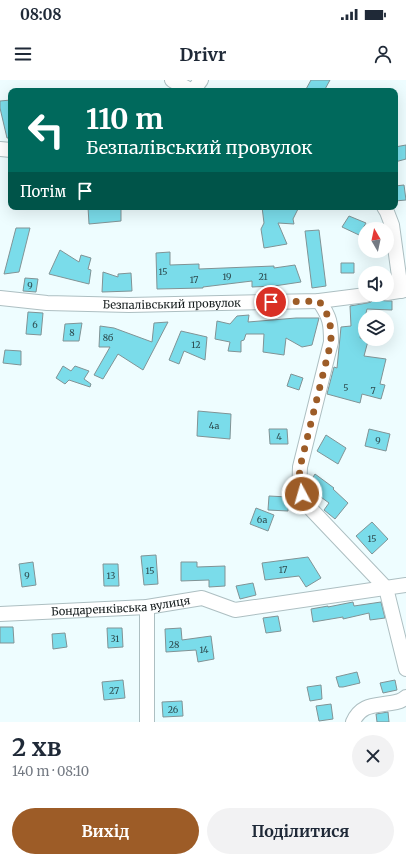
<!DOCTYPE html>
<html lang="uk">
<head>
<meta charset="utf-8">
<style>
	:root { --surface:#fff; --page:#f2f2f3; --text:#1f2937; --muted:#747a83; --accent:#9d5c27 }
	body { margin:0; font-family:Merriweather,serif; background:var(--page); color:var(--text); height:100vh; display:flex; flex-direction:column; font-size:15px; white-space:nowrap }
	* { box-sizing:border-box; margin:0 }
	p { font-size:13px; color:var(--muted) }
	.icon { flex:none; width:22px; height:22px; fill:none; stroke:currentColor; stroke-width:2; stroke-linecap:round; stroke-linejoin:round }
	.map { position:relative; height:642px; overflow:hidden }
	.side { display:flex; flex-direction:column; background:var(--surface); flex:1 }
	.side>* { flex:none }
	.guide { position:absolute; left:8px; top:8px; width:390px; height:122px; border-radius:8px; box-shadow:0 4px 16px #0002; background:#00695c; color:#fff; overflow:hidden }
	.needle { width:26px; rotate:351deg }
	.tools { position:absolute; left:358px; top:142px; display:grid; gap:8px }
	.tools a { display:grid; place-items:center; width:36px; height:36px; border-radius:50%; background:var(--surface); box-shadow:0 4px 16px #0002; font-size:20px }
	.pin { position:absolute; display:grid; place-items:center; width:34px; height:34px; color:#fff; margin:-17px; border:2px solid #fff; border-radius:50%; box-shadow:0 1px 4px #0007 }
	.me { position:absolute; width:44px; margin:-22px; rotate:354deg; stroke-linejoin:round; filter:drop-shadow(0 0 3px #0008) }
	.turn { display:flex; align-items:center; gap:14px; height:84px; padding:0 12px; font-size:18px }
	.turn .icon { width:52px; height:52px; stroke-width:2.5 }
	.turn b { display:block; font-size:28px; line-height:34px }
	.then { display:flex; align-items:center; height:38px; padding:0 12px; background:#0003; gap:8px; font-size:15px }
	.round { display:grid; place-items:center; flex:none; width:42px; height:42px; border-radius:21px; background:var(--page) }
	.summary { display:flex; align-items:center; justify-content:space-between; height:68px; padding:0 12px }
	h1 { font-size:24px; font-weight:700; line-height:30px }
	.cta { display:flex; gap:8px; margin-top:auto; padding:8px 12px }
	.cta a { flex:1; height:46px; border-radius:24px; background:var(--accent); color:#fff; font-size:16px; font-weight:700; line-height:46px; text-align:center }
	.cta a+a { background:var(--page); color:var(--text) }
	.status { display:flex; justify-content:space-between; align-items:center; height:28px; padding:0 20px; background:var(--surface); direction:ltr }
	.status svg { height:11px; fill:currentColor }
	header { display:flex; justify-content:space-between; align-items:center; height:52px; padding:0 12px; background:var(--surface); font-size:18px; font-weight:700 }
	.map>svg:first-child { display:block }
	.building { fill:#7adcea; stroke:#819395 }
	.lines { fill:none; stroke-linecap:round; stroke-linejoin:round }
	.minor-casing { stroke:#adbfc2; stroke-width:16 }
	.minor { stroke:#fff; stroke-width:14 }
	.route { stroke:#9d5c27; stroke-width:7; stroke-dasharray:0 12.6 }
	.labels { text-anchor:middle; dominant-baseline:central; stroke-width:3; stroke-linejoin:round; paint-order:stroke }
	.number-label { font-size:9px; fill:#2e4c50 }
	.street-label { font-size:11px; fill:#151c1d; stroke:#fff }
</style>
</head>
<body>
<div class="status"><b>08:08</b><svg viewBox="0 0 49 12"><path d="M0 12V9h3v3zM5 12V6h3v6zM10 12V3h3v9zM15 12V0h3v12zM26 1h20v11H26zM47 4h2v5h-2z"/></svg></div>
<header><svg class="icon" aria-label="menu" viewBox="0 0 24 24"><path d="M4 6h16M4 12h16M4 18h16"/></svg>Drivr<svg class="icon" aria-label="person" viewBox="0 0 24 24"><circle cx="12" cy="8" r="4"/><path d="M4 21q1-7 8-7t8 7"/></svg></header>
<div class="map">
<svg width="406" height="642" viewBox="0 0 406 642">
	<rect width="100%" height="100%" fill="#eefdff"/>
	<path class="building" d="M311 0H330L324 11H305Z
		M11 20V58H7L0 28V21Z
		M406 65V79L395 82V67Z
		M404 105 406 120 395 121V106Z
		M88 127H121V141L89 144Z
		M262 127H299L293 139 294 144 278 143 287 164 264 168 261 149 264 143Z
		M349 136 366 143 359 155 342 147Z
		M16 148H30L19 192 4 194Z
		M319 150 326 206 312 208 305 151Z
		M60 170 79 182 81 175 91 178 88 189 91 190 89 204 49 194Z
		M170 172V185L199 184V189L274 186V188L295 185 301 202 274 206 252 207V201L203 207V208L157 209 156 173Z
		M341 183H354V193H341Z
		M103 192 118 197V194L131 193 132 211 102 212Z
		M25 198 38 199 36 212 23 211Z
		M373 220 388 221H392V230L367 229 360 258 368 261 364 276 386 279 380 304 385 305 381 319 362 314 360 323 327 314 334 287 337 288 341 247 351 246 350 226 367 223 371 222Z
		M28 232 43 233 41 255 26 254Z
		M249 235 248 242 296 238H319L312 265 302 267 286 258 284 275 263 272 264 254H246L244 260 241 261V272L228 271 230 262 215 259 217 241 230 244 237 236Z
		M168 242 143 290 118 274 103 299 94 295 110 267H99L100 246 114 248 152 262 154 243Z
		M82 243 79 261H63L65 244Z
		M181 251 207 257 205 280 184 271 179 284 169 280Z
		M5 270 21 271V285L3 283Z
		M63 286 71 291 75 286 89 291 84 299 91 304 90 307 69 300 65 304 56 298Z
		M291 294 303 298 299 310 287 306Z
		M198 331 231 334 230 359 197 356Z
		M269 349H287L288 364H270Z
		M369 349 390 354 386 371 365 366Z
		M326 355 346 368 338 384 317 371Z
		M315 394 334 408 333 409 348 423 335 439 324 430 329 423 310 409 309 404Z
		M269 416 288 417V431L268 430Z
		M256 428 274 435 268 451 250 444Z
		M372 442 388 459 372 474 356 456Z
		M156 475 158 504 144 505 141 476Z
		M308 477 321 498 306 507 299 496 265 500 262 483Z
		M33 482 36 505 22 507 19 484Z
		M181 482H197V487L225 486V506L209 507V500L181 501Z
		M103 484H118L119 506H104Z
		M253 503 256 515 240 519 236 506Z
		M353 522 354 526 381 522 385 538 370 540 369 533 343 539V537L313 542 311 529 328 526V527Z
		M278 536 281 551 266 553 263 538Z
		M0 547H13L14 563H0Z
		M107 548H122L123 567 108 568Z
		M181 548 182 560 211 556 214 579 198 582 196 570 166 572 165 549Z
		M65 553 67 567 53 569 52 554Z
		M357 592 360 603 343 607H339L336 597Z
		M123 600 125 618 104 620 102 602Z
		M395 600 397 610 383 613 380 603Z
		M321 605 322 619 310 621 307 607Z
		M182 621 183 636 163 637 162 622Z
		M331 624 333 639 319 641 316 626Z
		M388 632 389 642H377L376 634Z"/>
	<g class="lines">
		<g class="minor-casing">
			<g id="minor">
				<path d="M172 0 192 11"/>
				<path d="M193 11 201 0"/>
				<path d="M0 69 11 70"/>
				<path d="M384 127 387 132 392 145 401 211"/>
				<path d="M387 213 406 210"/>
				<path id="s1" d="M0 218 47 223 129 225 319 221 366 215"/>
				<path d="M319 221C330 237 331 243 331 262L300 387C299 405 300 410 308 426L386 508 406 589"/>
				<path d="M147 527V642"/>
				<path id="s2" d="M0 534 147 527 202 518 235 530 406 505"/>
				<path d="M353 642C361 624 374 626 391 623 398 622 402 621 406 617"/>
			</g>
		</g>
		<use href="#minor" class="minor"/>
	</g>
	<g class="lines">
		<path class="route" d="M271 222 319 221C330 237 331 243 331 262L300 387 299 401 302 414"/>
	</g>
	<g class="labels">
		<g class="number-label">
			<text x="163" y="191">15</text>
			<text x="227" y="196">19</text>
			<text x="263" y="196">21</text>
			<text x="194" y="199">17</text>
			<text x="30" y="205">9</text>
			<text x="35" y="244">6</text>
			<text x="72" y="252">8</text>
			<text x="108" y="257">8б</text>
			<text x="196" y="264">12</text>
			<text x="346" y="307">5</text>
			<text x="373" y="310">7</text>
			<text x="214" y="345">4а</text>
			<text x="279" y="356">4</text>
			<text x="378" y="360">9</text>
			<text x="262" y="439">6а</text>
			<text x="372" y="458">15</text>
			<text x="283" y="489">17</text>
			<text x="150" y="490">15</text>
			<text x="27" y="495">9</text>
			<text x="111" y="495">13</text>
			<text x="115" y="558">31</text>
			<text x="174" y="564">28</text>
			<text x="204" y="569">14</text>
			<text x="114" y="610">27</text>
			<text x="173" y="629">26</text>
		</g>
		<g class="street-label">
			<text stroke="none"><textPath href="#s1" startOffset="172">Безпалівський провулок</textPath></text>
			<text stroke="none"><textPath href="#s2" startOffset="121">Бондаренківська вулиця</textPath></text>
		</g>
	</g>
</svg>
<div class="tools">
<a><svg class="needle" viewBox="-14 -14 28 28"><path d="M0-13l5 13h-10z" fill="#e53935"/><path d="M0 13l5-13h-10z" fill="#747a83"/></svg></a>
<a><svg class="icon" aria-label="sound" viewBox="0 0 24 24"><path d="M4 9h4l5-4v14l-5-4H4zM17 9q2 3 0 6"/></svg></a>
<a><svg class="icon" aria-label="layers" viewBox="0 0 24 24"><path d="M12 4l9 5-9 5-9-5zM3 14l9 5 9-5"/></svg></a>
</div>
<div class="pin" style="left:271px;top:222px;background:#d93025"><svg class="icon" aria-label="arrive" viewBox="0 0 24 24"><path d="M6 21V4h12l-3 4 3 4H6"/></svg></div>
<svg class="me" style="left:302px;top:414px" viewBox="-20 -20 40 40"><circle r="17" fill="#9d5c27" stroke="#fff" stroke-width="3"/><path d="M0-11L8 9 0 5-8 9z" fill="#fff"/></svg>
<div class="guide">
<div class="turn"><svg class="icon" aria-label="left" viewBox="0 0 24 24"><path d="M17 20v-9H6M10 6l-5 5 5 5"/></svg><div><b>110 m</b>Безпалівський провулок</div></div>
<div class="then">Потім<svg class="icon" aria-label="arrive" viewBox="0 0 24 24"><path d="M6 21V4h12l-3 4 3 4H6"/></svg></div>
</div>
</div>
<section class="side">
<div class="summary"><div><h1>2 хв</h1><p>140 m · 08:10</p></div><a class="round"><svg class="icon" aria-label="close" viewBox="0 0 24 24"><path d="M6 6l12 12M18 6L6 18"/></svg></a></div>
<div class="cta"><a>Вихід</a><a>Поділитися</a></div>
</section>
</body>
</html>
